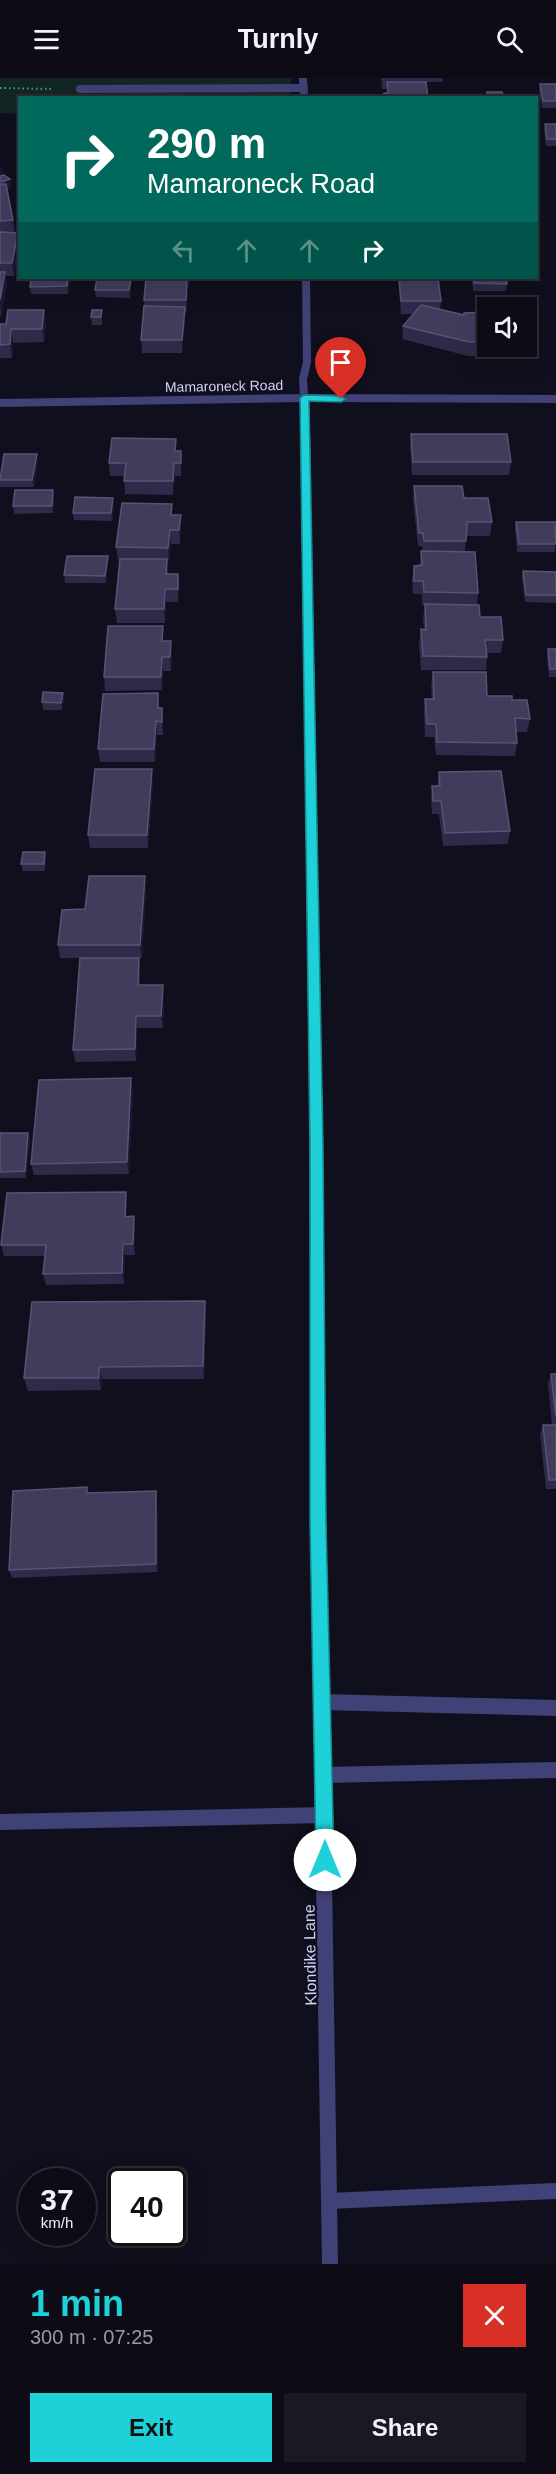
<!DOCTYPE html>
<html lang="en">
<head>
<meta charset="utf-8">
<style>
	:root { --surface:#0c0b16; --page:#1a1923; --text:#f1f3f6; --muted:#9a9ba1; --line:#2c2b35; --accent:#1ed1d8 }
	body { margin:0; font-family:Helvetica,sans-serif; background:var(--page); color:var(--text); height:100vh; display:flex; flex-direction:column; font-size:22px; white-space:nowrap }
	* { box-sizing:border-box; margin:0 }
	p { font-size:20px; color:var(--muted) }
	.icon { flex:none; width:33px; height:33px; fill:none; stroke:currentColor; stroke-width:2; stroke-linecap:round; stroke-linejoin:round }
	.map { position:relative; height:2186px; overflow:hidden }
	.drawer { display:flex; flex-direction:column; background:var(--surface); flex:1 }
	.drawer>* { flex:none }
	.hud { position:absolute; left:18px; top:18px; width:520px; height:183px; border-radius:0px; box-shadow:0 6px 24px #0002,0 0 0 2px var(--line); background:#00695c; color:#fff; overflow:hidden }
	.buttons { position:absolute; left:477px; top:219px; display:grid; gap:12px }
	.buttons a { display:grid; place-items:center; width:60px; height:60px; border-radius:0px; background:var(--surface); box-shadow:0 6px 24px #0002,0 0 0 2px var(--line); font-size:30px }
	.speed { position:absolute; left:18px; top:2090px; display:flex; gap:12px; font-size:30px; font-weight:700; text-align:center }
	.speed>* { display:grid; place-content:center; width:78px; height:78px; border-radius:50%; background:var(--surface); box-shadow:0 6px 24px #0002,0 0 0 2px var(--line); line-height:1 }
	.speed small { font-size:15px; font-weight:400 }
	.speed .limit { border:3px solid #111; border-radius:9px; background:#fff; color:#111 }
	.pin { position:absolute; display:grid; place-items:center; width:51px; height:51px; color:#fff; margin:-62px -26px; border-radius:50% 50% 50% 0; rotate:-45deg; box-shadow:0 0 6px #0007 }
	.pin .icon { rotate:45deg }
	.me { position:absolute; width:66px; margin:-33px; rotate:0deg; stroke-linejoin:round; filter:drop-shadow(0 0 4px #0008) }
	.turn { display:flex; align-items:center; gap:21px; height:126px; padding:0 30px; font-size:27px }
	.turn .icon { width:78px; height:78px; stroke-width:2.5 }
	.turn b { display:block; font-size:42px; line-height:51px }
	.lanes { display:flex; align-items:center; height:57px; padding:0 30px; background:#0003; justify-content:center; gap:30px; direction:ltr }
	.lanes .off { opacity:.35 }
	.round { display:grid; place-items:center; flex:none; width:63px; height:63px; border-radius:0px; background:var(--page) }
	.overview { display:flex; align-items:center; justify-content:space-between; height:102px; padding:0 30px }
	h1 { font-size:36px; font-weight:800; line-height:45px; color:var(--accent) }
	.button { display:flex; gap:12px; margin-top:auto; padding:12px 30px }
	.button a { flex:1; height:69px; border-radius:0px; background:var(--accent); color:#111; font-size:24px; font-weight:800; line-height:69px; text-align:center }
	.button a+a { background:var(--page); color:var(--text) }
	header { display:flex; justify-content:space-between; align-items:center; height:78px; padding:0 30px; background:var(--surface); font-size:27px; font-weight:800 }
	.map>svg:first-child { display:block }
	.green { fill:#132624 }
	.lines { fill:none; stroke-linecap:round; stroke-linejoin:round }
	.path { stroke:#3da194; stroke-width:2; stroke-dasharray:1.5 3; stroke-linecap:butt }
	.service-far1 { stroke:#404176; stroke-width:8 }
	.service { stroke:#404176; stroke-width:16 }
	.minor { stroke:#404176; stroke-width:8 }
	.tertiary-far3 { stroke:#404176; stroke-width:8 }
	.tertiary-far2 { stroke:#404176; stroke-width:9 }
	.tertiary-far1 { stroke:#404176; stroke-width:12 }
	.tertiary { stroke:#404176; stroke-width:16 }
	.wall { fill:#2e2a49 }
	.shaded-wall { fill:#1b1730 }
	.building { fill:#403c5c; stroke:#575375; stroke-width:1.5 }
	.route { fill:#1ed1d8; stroke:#14888c; stroke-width:1.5 }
	.labels { text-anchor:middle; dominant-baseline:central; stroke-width:4.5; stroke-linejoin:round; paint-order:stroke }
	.far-street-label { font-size:14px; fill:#d3d1f9; stroke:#100f1d }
	.street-label { font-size:16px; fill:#d3d1f9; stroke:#100f1d }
</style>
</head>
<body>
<header><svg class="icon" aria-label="menu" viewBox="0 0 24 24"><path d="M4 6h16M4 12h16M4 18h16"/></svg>Turnly<svg class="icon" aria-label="search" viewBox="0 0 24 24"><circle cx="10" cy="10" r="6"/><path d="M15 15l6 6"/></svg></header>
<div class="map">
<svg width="556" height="2186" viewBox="0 0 556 2186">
	<rect width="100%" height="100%" fill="#100f1d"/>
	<path class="green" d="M0 0H291L290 19 20 20 19 36 0 35Z"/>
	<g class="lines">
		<path class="path" d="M0 10 52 11"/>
		<path class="service-far1" d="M80 11 304 10"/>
		<path class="service" d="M321 1624 556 1630
			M324 1697 556 1692
			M0 1744 325 1737
			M329 2123 556 2113"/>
		<path class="minor" d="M0 325 305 320 556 321"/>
		<path class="tertiary-far3" d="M303 0 304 20
			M306 200 307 284 303 301 306 358"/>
		<path class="tertiary-far2" d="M306 356 313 819"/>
		<path class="tertiary-far1" d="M313 817 318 1415"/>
		<path class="tertiary" d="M318 1414 330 2186"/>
	</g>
	<path class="wall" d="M381 0H443L442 4H423L428 20H383L384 15H387V11H382Z
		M540 6H556V30H542L539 13Z
		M545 46H556V68H546L544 53Z
		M0 88 4 97 10 101 11 109 7 110 15 155H18L20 166 14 198H6L7 207 1 238H0Z
		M31 200H70L68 216H31L30 209Z
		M97 200H132L130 220 96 219 95 212Z
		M189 200 186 235H185V242L182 275H142L141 262 144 230V222Z
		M398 200H438L441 223 440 231 464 237V235L488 234V268H526V244L531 263 529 277 468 278 402 261 403 248 413 236H401Z
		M472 200H507V206L506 213H473Z
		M102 232V247H92L91 239Z
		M46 245 44 264 13 265 12 280H0V246Z
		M411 356 511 384 509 397H412L410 369Z
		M176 373H181V398H175L173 417 125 416 124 398H110L109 385Z
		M38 384 34 409H0V397Z
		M414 408 464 420 492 444 490 458H466L465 474 478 515 477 527 480 539 503 562 501 575H487V579L486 592H421L419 565 421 551H424L423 540 425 527H422V516H413L412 501 414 488 420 487 421 473H423L422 468H418L413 422Z
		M53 412 54 419 53 435 14 436 13 428Z
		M114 427 112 443 74 442 73 435Z
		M172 437H181V450L180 466H171L169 483H167L168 496H178L179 509 178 524H166L165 545H117L115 531 120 483H118L116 469Z
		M516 444H556L555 474H517L515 451Z
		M108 478V486L106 505H65L64 497Z
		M523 493 556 494V525L525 524 522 501Z
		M548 571H556V599H549L547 578Z
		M172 576 171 593H163L162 612 105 613 104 599Z
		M433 594 487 618 512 622 530 641 527 654H516L517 665 515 678 436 677 434 659H425L424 634 425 621H432L431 607Z
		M63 615 64 622 62 632H43L42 624Z
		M159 630 163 643V657H157L155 684H100L98 671Z
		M439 694 510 753 508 766 443 768 439 736H432L431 722 432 708H437Z
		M153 704 148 770H90L88 757Z
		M46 781 45 793H23L21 786Z
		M146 811 142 880H139L140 892V907L164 919 163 950H137L136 983 75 984 73 972 139 880H60L58 867 85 831Z
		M133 1012 129 1096 34 1097 31 1086Z
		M0 1055H28L30 1061 26 1100H0Z
		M127 1126V1138L135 1149V1177H125L124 1206 46 1207 43 1196 45 1178H4L1 1167Z
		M206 1237 204 1301H102L101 1312 28 1313 24 1300Z
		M551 1296H556V1411H546L540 1356 543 1347H552L548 1306Z
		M156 1413 157 1422 158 1494 12 1500 9 1492Z"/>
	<path class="shaded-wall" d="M2 89 4 102H0V90Z
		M10 101 11 109 3 111 2 104Z
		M18 155 20 168 14 198 12 185Z
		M5 194 7 207 1 238 0 222Z
		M68 200H70L68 216 67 208Z
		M131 200H132L130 220 129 212Z
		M187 200H189L186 235V222Z
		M185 229V242L182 275V262Z
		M44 232 46 245 44 264 42 251Z
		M11 251 13 265 12 280 10 266Z
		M37 376 38 384 34 409 32 402Z
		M174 385 175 398 173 417V403Z
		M53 412 54 419 53 435 52 428Z
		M113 420 114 427 112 443 111 435Z
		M181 437V450L180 466 179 452Z
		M170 452 171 466 169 483 168 470Z
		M108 478V486L106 505 105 498Z
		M178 496 179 509 178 524Z
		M165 511 166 524 165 545 164 531Z
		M171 563 172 576 171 593 170 579Z
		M162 579 163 593 162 612 161 599Z
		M63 615 64 622 62 632 61 625Z
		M162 630 163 643V657L162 644Z
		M156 643 157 657 155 684 154 671Z
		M152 691 153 704 148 770 147 757Z
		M45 774 46 781 45 793 44 786Z
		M145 798 146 811 142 880 140 867Z
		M139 880 140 892 139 919 138 907Z
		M163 907 164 919 163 950 161 938Z
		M136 938 137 950 136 983 135 971Z
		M131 1000 133 1012 129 1096 127 1084Z
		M28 1055 30 1061 26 1100 25 1093Z
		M126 1114 127 1126V1150L125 1139Z
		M134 1138 135 1149V1177L133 1166Z
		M123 1166 125 1177 124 1206 122 1195Z
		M205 1223 206 1237 204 1301 203 1288Z
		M99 1289 102 1301 101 1312 99 1300Z
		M156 1413 157 1422 158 1494 156 1486Z"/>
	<path class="building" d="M387 4H426L428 20H384V15H388Z
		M540 6H556V23H543Z
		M487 14H502L503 19H488Z
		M545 46H556V61H547Z
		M4 97 10 101 2 104 0 102V98Z
		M0 106H6L13 142 0 143Z
		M0 154 18 155 12 185H0Z
		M0 194H5L0 222Z
		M31 200H68L67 208 30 209Z
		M97 200H131L129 212H95Z
		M146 200H187L186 222H144Z
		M399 200H438L441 223H401Z
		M473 200H507V206L474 205Z
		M421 227 464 237V235L488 234V264H469L403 248Z
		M144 228 185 229 182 262H141Z
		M8 232H44L42 251H11L10 266 0 267V246H6Z
		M92 232H102L101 239H91Z
		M526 244 531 263 526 264Z
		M411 356H507L511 384H413Z
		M112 360 176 361 175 373H181V385H174L173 403H124L126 385H109Z
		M4 376H37L32 402H0Z
		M414 408H462L464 420H488L492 444H467L466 463H424L423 455H419Z
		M15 412H53L52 428H13Z
		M75 419 113 420 111 435H73Z
		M122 425 172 426 171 437H181L179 452H170L168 470 116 469Z
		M516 444H556V453H555L556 466H519Z
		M421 473 475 474 478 515 424 514 423 503H414V488L422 487Z
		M67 478H108L105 498 64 497Z
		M120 481H167L166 496H178V511H165L164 531H115Z
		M523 493 556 494V517H526Z
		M425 526 479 527 480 539H501L503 562H485L487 579 423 578 421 551 426 552Z
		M108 548H163L162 563H171L170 579H162L161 599H104Z
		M548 571H556V591H550Z
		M433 594H486L487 618H512V622H527L530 641 515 640 517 665 437 664 436 646H427L425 621H434Z
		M43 614 63 615 61 625 42 624Z
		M158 615V630H162V644L156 643 154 671H98L103 616Z
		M95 691H152L147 757H88Z
		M501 693 510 753 445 755 441 723H433L432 708H440L439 694Z
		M23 774H45L44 786H21Z
		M89 798H145L140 867H58L62 832 85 831Z
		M80 880H139L138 907H163L161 938H136L135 971 73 972Z
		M131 1000 127 1084 31 1086 39 1002Z
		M0 1055H28L25 1093 0 1094Z
		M126 1114 125 1139 134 1138 133 1166H123L122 1195 43 1196 46 1167H1L7 1115Z
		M205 1223 203 1288 99 1289V1300H24L32 1224Z
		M551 1296H556V1339Z
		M543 1347H556V1402H549Z
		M87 1409V1415L156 1413V1486L9 1492 13 1413Z"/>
	<path class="route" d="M304 317 341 318 346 321 341 324 309 323 323 1066 326 1444 334 1782 331 1788 325 1791 319 1788 316 1782 310 1444V1066L300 320Z"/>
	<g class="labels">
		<g class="far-street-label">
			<text transform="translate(224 308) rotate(-1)">Mamaroneck Road</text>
		</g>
		<g class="street-label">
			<text transform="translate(310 1877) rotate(-91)">Klondike Lane</text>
		</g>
	</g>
</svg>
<div class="buttons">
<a><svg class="icon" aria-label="sound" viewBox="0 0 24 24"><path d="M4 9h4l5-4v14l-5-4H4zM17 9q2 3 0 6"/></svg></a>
</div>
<div class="speed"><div>37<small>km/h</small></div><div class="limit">40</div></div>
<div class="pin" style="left:341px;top:321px;background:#d93025"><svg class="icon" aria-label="arrive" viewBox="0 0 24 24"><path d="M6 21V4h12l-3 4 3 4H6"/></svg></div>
<svg class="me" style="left:325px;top:1782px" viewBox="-20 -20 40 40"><circle r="19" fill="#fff"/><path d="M0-13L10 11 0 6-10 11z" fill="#1ed1d8"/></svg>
<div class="hud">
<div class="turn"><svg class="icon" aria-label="right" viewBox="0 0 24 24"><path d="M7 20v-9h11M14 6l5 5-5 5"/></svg><div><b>290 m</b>Mamaroneck Road</div></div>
<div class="lanes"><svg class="icon off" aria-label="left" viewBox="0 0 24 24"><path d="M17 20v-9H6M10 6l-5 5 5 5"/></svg><svg class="icon off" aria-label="ahead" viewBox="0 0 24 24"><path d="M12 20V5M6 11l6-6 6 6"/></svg><svg class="icon off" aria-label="ahead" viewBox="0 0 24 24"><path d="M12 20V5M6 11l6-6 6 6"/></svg><svg class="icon" aria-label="right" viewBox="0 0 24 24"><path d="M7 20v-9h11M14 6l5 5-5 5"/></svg></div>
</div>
</div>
<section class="drawer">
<div class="overview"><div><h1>1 min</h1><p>300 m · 07:25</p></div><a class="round" style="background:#d93025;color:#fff"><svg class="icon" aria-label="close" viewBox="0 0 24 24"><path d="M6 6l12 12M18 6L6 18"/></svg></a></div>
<div class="button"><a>Exit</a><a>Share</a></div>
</section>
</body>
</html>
